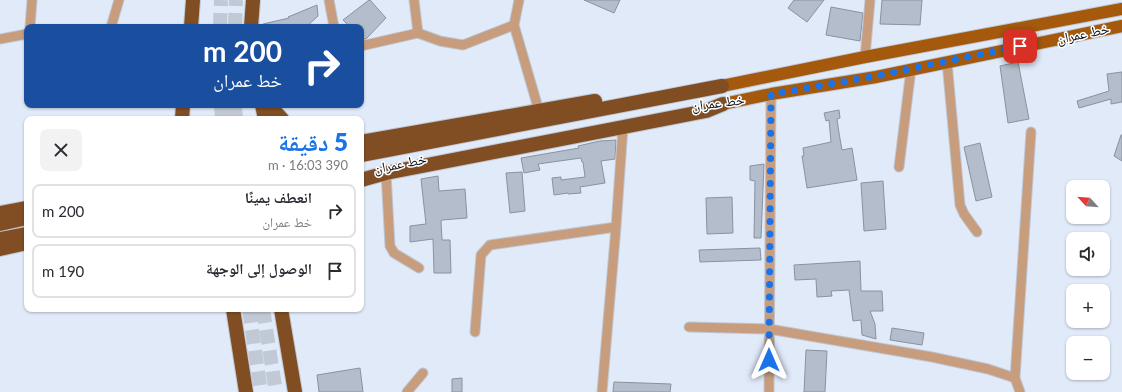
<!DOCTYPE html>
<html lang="ar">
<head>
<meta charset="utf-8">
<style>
	:root { --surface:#fff; --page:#f2f2f3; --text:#2b2b33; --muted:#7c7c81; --line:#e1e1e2; --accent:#1a73e8 }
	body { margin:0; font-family:Lato,"Noto Naskh Arabic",sans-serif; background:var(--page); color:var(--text); direction:rtl; height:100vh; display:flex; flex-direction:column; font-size:15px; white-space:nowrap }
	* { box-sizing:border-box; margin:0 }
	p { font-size:13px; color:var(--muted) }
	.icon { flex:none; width:22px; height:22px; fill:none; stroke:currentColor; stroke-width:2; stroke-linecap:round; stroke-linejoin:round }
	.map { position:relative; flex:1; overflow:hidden; direction:ltr }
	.details { position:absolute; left:24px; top:116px; width:340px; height:196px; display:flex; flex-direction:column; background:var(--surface); border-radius:8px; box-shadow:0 1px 3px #0004; direction:rtl }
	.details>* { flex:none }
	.banner { position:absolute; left:24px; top:24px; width:340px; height:84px; border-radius:8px; box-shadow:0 1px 3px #0004; direction:rtl; background:#1a4fa0; color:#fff; overflow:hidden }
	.needle { width:26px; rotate:296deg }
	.tools { position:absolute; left:1066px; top:180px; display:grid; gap:8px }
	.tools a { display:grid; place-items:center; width:44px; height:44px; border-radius:8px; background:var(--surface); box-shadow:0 1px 3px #0004; font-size:20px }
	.pin { position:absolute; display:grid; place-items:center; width:34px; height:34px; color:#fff; margin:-17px; border-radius:8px; box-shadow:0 2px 6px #0006 }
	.me { position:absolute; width:44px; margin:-22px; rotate:0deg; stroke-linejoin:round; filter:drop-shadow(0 0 3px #0008) }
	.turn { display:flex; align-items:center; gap:14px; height:84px; padding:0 16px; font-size:18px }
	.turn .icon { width:52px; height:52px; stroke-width:2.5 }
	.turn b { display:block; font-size:28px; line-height:34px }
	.round { display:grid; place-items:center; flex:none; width:42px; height:42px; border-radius:8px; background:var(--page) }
	.headline { display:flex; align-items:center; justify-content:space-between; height:68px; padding:0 16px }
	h1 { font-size:24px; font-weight:800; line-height:30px; color:var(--accent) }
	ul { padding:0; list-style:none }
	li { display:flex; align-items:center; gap:12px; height:54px; margin:0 8px 6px; padding:0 8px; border:2px solid var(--line); border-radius:8px }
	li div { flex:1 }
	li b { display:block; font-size:15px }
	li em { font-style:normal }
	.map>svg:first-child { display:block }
	.building { fill:#b4bdcb; stroke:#8a92a0 }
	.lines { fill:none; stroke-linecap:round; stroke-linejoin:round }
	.highway-tunnel { stroke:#c1c9d6; stroke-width:14; stroke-dasharray:14 7; stroke-linecap:butt }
	.minor-casing { stroke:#bfc7d4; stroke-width:11 }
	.major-casing { stroke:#bfc7d4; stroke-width:14 }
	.highway-casing { stroke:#bfc7d4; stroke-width:16 }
	.minor { stroke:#c79d7e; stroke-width:9 }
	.major { stroke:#a4590d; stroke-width:12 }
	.highway { stroke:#814e24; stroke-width:14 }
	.route { stroke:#1a73e8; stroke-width:7; stroke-dasharray:0 12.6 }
	.labels { text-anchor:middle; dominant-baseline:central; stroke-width:3; stroke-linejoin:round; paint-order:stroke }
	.street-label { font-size:14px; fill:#0a0d12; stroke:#fff }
</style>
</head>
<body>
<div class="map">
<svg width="1122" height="392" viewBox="0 0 1122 392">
	<rect width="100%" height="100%" fill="#e1eaf9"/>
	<path class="building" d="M369 0H370L386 18 366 39H363L361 37V27H350L343 20Z
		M584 0H620L614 13Z
		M794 0H824L807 22 788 8Z
		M882 0H922L920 25 880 24Z
		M317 5 318 16 306 27H263V24L289 18 288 17Z
		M831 7 863 13 860 41 826 35Z
		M1018 62 1029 119 1008 123 1000 66Z
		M1122 72V102L1111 104V99L1079 108 1077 101 1109 91 1107 74Z
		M839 110 840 118 837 119 839 133 842 150 852 148 857 180 807 188 802 156H804L803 148 831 142 829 120 826 121 824 113Z
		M1121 135H1122V161L1114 156Z
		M616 140 615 159 601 161 605 183 580 187 581 193 568 194V193L554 195 552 178 561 177V180L585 177 583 162H582L581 158 538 164 540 170 524 173 521 158 579 148 578 146 600 141Z
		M980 143 992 197 976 201 964 147Z
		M764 164 761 238H754L755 181 750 180V166Z
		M522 172 525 211 510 213 506 173Z
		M438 176 439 191 465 189 467 218 442 220 441 221 442 240H450L451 273H434L433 239 410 242V226L426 224 421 179Z
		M883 181 886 229 864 231 861 183Z
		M732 197 733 233 707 234 706 198Z
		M760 248 761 260 700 262 699 250Z
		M860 261 861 291H882L883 311H870L875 324 876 339 862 335 861 320 853 321 849 290 831 291 832 296 817 297 816 279 795 280 794 265Z
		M892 328 924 333 922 345 890 340Z
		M806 350 827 351 825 392H804Z
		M360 368 363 392H319L317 375Z
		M462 378V392H452V379Z
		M614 382 671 384 670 392H613Z"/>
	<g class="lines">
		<path class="highway-tunnel" d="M220 27 221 0
			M235 27 236 0
			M221 105 222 119
			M235 105 236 119
			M249 309 261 392
			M263 309 276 392"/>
		<g class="minor-casing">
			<path id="minor" d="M329 0 334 27
				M519 0 514 25 539 111
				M30 27 32 0
				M111 27 119 0
				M418 33 440 41 463 45 514 25
				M0 39 27 34
				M361 46 418 33 414 0
				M865 57 870 0
				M947 62 960 205 964 214 977 232
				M899 167 911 69
				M386 173 390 246 394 253 419 268
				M689 327 769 329 932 357 988 369 1015 378 1020 392
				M475 332 481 255 490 245 616 227
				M1015 378 1031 132
				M407 392 423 373
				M602 392 616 227 623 127
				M769 392 771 94"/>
		</g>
		<g class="major-casing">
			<path id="major" d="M722 86 865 57 1122 9
				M723 104 771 94 876 77 1122 26"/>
		</g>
		<g class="highway-casing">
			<path id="highway" d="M191 27 193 0
				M251 27 253 0
				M262 105 265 119
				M269 105 282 119
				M182 119 183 105
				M361 142 595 101
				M361 155 722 86
				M361 180 386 173 706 111 723 104
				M0 213 27 208
				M0 224 27 218
				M0 239 27 234
				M0 249 27 243
				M233 309 246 392
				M281 309 295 392"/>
		</g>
		<use href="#minor" class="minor"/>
		<use href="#major" class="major"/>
		<use href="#highway" class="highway"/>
	</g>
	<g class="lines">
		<path class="route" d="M769 360 771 94 876 76 1020 46"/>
	</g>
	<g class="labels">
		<g class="street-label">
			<text transform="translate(1083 33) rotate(-12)">خط عمران</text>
			<text transform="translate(718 102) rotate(-7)">خط عمران</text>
			<text transform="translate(400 163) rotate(-11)">خط عمران</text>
		</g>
	</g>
</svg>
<div class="tools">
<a><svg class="needle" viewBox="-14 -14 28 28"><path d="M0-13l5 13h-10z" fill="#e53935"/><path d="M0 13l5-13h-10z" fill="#7c7c81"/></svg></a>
<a><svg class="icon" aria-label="sound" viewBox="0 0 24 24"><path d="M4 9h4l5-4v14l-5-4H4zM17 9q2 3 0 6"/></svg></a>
<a>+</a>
<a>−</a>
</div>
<div class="pin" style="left:1020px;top:46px;background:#d93025"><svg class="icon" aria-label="arrive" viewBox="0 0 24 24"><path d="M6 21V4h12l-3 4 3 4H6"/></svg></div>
<svg class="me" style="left:769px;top:360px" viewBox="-20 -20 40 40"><path d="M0-17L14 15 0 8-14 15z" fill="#1a73e8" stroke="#fff" stroke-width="4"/></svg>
<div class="banner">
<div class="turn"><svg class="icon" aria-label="right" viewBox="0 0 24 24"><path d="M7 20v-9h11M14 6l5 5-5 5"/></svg><div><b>200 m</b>خط عمران</div></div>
</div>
<section class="details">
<div class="headline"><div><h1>5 دقيقة</h1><p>390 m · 16:03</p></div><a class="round"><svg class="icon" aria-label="close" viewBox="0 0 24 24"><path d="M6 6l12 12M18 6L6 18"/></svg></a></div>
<ul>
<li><svg class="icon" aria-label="right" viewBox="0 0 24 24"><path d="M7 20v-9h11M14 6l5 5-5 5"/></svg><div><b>انعطف يمينًا</b><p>خط عمران</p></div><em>200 m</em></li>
<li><svg class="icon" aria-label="arrive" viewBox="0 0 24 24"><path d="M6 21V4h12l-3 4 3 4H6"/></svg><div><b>الوصول إلى الوجهة</b></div><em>190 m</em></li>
</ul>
</section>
</div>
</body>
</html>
